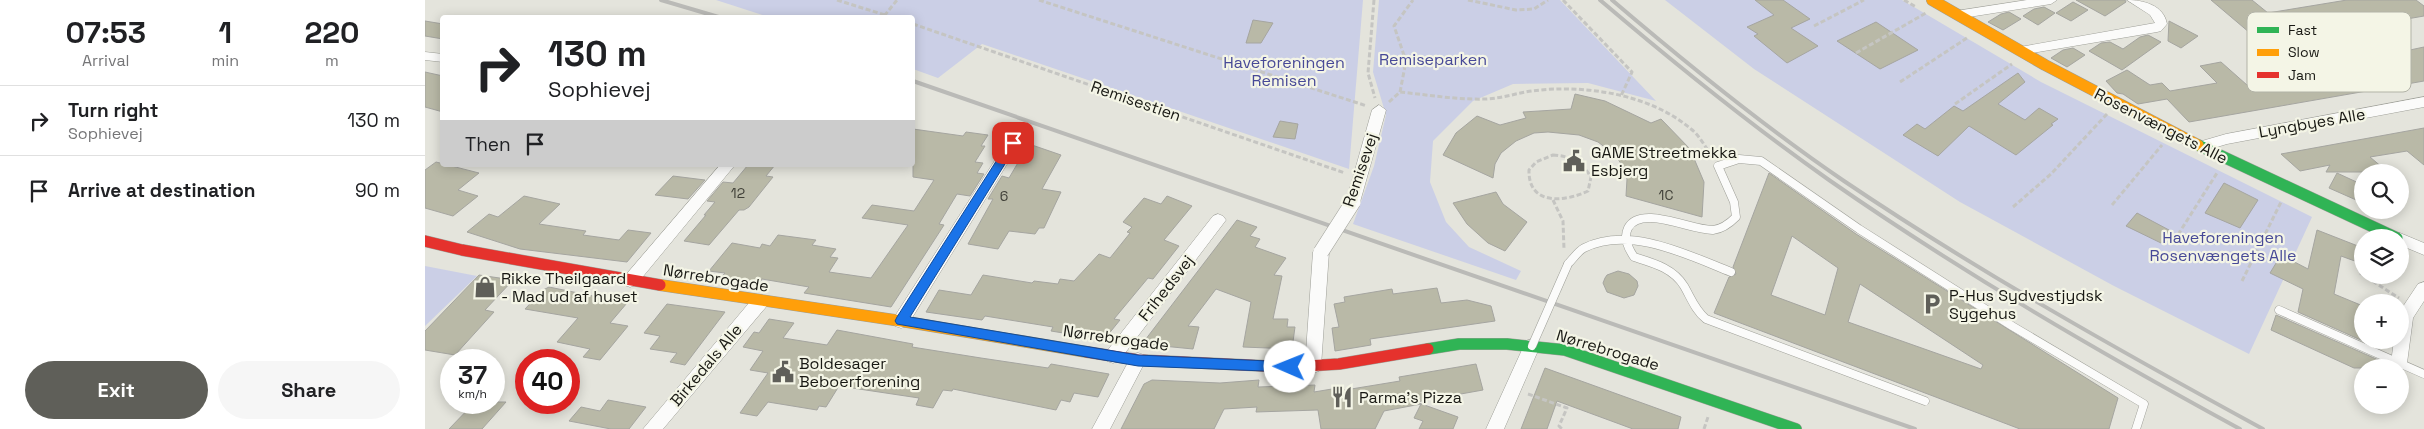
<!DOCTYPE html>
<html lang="en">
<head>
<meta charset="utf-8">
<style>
	:root { --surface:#fff; --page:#f6f6f6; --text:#202124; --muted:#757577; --line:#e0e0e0; --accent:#5f5f59 }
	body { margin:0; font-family:"Space Grotesk",sans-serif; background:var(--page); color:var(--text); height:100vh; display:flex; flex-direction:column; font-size:19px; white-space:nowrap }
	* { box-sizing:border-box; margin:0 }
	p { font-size:16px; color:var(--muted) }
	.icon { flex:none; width:28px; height:28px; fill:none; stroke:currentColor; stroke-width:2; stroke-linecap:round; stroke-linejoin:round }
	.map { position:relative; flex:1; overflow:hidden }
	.drawer { display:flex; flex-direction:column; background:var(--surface); width:425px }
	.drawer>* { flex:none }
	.guide { position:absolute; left:15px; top:15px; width:475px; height:152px; border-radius:5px; box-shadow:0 2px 12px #0003; background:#fff; color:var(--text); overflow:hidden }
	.buttons { position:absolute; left:1929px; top:164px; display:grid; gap:10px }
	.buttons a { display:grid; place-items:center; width:55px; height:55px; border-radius:50%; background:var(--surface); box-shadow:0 2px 12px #0003; font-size:25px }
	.speed { position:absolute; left:15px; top:349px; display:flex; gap:10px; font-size:25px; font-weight:700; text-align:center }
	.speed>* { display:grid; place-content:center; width:65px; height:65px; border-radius:50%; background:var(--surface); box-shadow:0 2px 12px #0003; line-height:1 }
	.speed small { font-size:12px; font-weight:400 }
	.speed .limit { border:8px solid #d22; background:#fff; color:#111 }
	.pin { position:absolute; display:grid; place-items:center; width:42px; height:42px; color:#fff; margin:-21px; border-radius:10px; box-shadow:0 2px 8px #0006 }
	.me { position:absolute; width:55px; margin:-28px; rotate:271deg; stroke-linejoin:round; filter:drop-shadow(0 0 4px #0008) }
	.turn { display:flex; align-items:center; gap:18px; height:105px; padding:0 25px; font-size:22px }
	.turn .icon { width:65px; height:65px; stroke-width:2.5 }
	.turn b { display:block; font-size:35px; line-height:42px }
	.then { display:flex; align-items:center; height:48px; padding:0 25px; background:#0003; gap:10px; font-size:19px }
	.eta { display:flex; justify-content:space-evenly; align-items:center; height:85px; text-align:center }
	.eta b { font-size:30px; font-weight:800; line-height:35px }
	.button { display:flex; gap:10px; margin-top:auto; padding:10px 25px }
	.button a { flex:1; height:58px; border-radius:30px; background:var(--accent); color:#fff; font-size:20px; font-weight:800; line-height:58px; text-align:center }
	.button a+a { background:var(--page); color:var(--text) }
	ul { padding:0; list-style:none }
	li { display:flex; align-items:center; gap:15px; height:70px; padding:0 25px; border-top:1px solid var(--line) }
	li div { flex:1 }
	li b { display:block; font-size:19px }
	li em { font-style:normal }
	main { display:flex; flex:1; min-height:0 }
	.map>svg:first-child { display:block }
	.green { fill:#cbcfe6 }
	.building { fill:#b9b9a7; stroke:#a5a5a0; fill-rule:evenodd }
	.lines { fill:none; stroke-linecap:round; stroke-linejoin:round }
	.lane-casing { stroke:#9d9e97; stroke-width:9 }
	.street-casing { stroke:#9d9e97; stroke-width:1 }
	.fast-casing { stroke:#9d9e97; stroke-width:12 }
	.slow-casing { stroke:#9d9e97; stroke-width:12 }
	.jam-casing { stroke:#9d9e97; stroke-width:12 }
	.path { stroke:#c5c5c2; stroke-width:3; stroke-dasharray:5 2.5; stroke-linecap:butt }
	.lane { stroke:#fbfbfa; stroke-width:8 }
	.street { fill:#fbfbfa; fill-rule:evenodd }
	.fast { stroke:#30b455; stroke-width:11 }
	.slow { stroke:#ff9f0a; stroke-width:11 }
	.jam { stroke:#e5322d; stroke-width:11 }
	.rail { stroke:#babab7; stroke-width:4 }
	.lane-bridge-casing { stroke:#9d9e97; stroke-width:9; stroke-linecap:butt }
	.street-bridge-casing { stroke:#9d9e97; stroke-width:16; stroke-linecap:butt }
	.lane-bridge { stroke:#fbfbfa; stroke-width:8 }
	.street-bridge { stroke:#fbfbfa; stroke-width:15 }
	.route { fill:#1a73e8; stroke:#114b97 }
	.labels { text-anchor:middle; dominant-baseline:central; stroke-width:4.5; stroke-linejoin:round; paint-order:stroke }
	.number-label { font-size:14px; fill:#404038 }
	.park-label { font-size:16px; fill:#474997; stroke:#f4f5e6 }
	.street-label { font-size:16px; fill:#181813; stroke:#f4f5e6 }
	.poi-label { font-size:16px; fill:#181813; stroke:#f4f5e6; text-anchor:start }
	.key { fill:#f4f5e6; stroke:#b2b3a7; stroke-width:1 }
	.key-label { font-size:14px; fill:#181813 }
</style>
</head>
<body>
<main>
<section class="drawer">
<div class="eta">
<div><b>07:53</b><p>Arrival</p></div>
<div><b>1</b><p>min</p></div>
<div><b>220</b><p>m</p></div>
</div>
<ul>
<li><svg class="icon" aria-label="right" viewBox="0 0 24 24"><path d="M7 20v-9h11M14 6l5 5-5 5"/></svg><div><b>Turn right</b><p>Sophievej</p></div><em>130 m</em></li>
<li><svg class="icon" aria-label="arrive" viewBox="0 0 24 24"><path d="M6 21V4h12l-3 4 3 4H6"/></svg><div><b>Arrive at destination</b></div><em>90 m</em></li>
</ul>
<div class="button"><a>Exit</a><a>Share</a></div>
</section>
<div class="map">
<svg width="1999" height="429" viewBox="0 0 1999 429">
	<rect width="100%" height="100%" fill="#e4e4dc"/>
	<path class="green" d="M291 0H938L924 169 557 44 513 78 488 69V18L344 17Z
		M954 0H1135L1231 101 1163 83 1088 84 1048 101 1008 141 1005 182 1021 222 1044 247 1096 271 1091 280 928 224 949 166 961 115 948 72Z
		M1240 0H1477L1616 82 1887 217 1824 354 1689 286 1535 202 1329 69Z
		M0 266 52 276 0 326Z"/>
	<path class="building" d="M1330 0H1358L1385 19 1366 28 1393 46 1362 63 1329 36 1333 34 1322 27 1349 15Z
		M1651 0H1700L1701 2 1680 16Z
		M1786 0H1827L1843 13 1922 0H1991L1999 6V16L1838 44Z
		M1648 2 1663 10 1646 21 1631 13Z
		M1619 7 1630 13 1613 25 1598 16 1609 9Z
		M1584 12 1596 19 1578 30 1563 22 1576 14Z
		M828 20 848 23 836 43H821Z
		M0 21 18 24V39L0 36Z
		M1744 21 1773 36 1756 48 1743 41Z
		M1451 22 1493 50 1455 69 1412 41Z
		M1723 35 1736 42 1697 70 1664 51 1676 43 1685 42 1698 49 1715 37Z
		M1999 47V81L1764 122 1742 99 1713 104 1698 94 1692 93 1681 81 1702 70 1725 85 1737 83 1745 91 1792 83 1775 66 1796 62 1822 85 1872 77 1865 70 1936 58 1938 60Z
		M1648 48 1660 55 1642 67 1626 58 1638 50Z
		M0 72 18 76V112L0 107Z
		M1593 73 1600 82 1573 104 1600 120 1614 108 1633 119 1626 124 1628 125 1591 155 1544 126 1513 156 1478 135 1492 124 1500 129 1529 106 1538 111Z
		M1150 94 1180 101 1226 123 1236 119 1265 149 1279 182 1277 217 1201 196 1202 179 1197 165 1190 155 1173 142 1154 135 1123 132 1109 133 1091 141 1076 153 1070 164 1068 178 1018 155 1031 133 1052 116 1075 125 1101 118 1098 112 1146 109Z
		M855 121 873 124 870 139 848 137Z
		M1999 128V165L1982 151 1945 157 1958 168 1952 169 1955 172H1901L1905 165 1875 171 1856 154Z
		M488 129 538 136 541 132 563 135 556 146H560L550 162 558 163 552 173 559 174 545 196 532 194 514 224 519 225 466 307 379 293 384 287 337 279 335 282 295 279 300 273 284 271 307 243 335 248 337 244 345 246 353 235 391 240 387 245 411 249 405 257 413 258 404 272 446 278 483 225 437 218 447 205 489 211 509 180 488 177Z
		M604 144 636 155 617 189 636 192 619 228H614L610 234 584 231 573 249 543 244 568 199H563L577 176 584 178Z
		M11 162 54 173 33 190 53 196 28 216 0 208V170Z
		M323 165H350L341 176 348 177 324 207 319 210H314L284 245 259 241 281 215H279L290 202 282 201 298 182 308 183Z
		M1344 173 1431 234 1693 398 1684 429H1595L1289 313 1304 277 1311 274 1308 267ZM1367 236 1413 268 1400 315 1346 295ZM1435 284 1558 365 1556 369 1423 322Z
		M1912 173 1938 185V203L1904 188Z
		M248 176 280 180 263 199 230 195Z
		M1799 183 1833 200 1815 228 1780 213Z
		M1071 192 1078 204 1102 222 1080 251 1063 243 1042 224 1028 203Z
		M99 196 135 204 114 224 161 231 158 235 194 240 203 230 226 233 202 262 95 249 42 232 64 214 73 217Z
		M742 196 767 206 739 240 754 246 728 279 723 278 689 319 695 320 682 336 675 339 626 331 628 327 560 316 557 320 501 312 514 290 546 295 558 275 607 283 609 281 633 284 635 279 649 281 674 254 685 258 705 233 702 232 707 227 698 222 719 198 736 204Z
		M1712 213 1744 230 1736 243 1701 226Z
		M812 220 832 227 825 236 835 239 830 247 861 258 849 275 857 276 848 319H863L862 327H870L867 349 818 347 826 302 791 289 763 326 774 327 768 349 717 344Z
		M1892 230 1938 248V264L1916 256 1909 294 1938 306V341L1873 312 1878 289 1845 273 1856 255 1883 269Z
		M1193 271 1204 274 1212 281 1213 286 1209 295 1199 298 1182 292 1178 283 1180 278 1182 275Z
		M54 275 88 280 60 310 69 312 30 355 0 350V331Z
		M124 287 202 303 185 323 203 326 175 360 158 357 165 349 132 342 153 318 100 309 118 290Z
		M1012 288 1016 303 1042 300 1066 306 1070 321 945 339 946 345 910 351 907 328 914 327 909 304 920 302 919 297 967 289 968 294Z
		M242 304 300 312 260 365 245 362 252 353 225 349 235 336 219 333Z
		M1851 315 1965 365 1966 368H1929L1846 330Z
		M344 319 369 323 358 338 402 345 412 330 488 344 487 347 556 358 623 368 626 364 684 374 673 397 649 393 645 402 636 400 631 410 528 389 527 391 518 390 508 408 491 405 494 398 414 386 401 407 394 406 392 410 343 402 332 416 315 413 343 373 325 370 338 351 318 347 329 332 334 333Z
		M1051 364 1058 390 991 402 1033 417 1028 429H994L998 421 989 418 996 404 959 411 950 429H896L893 410 831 412 832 407 799 409 789 429H696L719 384 727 380 795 383 834 380 833 387 890 385 889 392 913 388 914 391 975 381 974 377Z
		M1120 368 1256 417 1253 429H1208L1132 401 1122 429H1096Z
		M183 400 221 407 204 429H186L144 421 156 407 175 411Z
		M50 402H81L57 429H24Z"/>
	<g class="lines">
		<g class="lane-casing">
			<path id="lane" d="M1143 264C1148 259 1153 251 1159 248 1204 225 1263 255 1306 272
				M1854 310 1999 374
				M1500 401 1281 319C1270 310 1266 298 1259 286 1248 268 1228 263 1209 257 1203 248 1198 238 1203 228 1216 204 1267 231 1288 230 1297 229 1304 224 1311 217L1309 202 1293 166 1314 159 1336 161 1434 229 1587 326 1719 404 1711 429"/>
		</g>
		<g class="street-casing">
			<path id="street" d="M1602 0H1632L1626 4 1531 19 1525 15 1531 11Z
				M1702 0C1718 0 1739 5 1742 24L1736 31 1732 32 1595 55 1589 51 1595 47 1730 23 1725 15Z
				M0 52 18 54V62L0 60Z
				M1999 97V107L1802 144 1775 152 1768 147 1770 143 1801 134Z
				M954 105 961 110 935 202 933 206H923L921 202 947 110Z
				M588 138 595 143 482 326 476 328 470 326 468 321 470 316 583 140Z
				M295 165H310L211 285 205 287 199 285 197 281 199 277Z
				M793 214 798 216 801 220 798 224 694 361 688 363 682 361 680 356 682 351 788 216Z
				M1975 233 1999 243V255L1975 245V238H1968Z
				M896 246 901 248 904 252 896 366 894 371 888 373 882 371 880 366 888 252 891 248Z
				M1999 282V301L1988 318 1982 363 1980 368 1975 370V368H1968L1966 363 1969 340H1975V311L1993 284Z
				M335 296 341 297 343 302 341 307 238 429H218L329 297Z
				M1107 339 1113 341 1115 346 1079 429H1061L1101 341Z
				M713 353 719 355 721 360 685 429H667L707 355Z"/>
		</g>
		<g class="fast-casing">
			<path id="fast" d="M1773 145 1972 238
				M1003 349 1034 344H1082L1140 350 1371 429"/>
		</g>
		<g class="slow-casing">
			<path id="slow" d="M1507 0 1620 65 1773 145
				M235 285 476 321 662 352"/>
		</g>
		<g class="jam-casing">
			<path id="jam" d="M0 241 37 250 235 285
				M662 352 713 360 865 367 914 364 1003 349"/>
		</g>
		<path class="path" d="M412 0 460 15
			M614 0 942 106
			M949 0 943 73 950 98
			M1043 0 1091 10 1109 9 1123 0
			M1138 0 1207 72 1196 96
			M1479 0 1491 7
			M468 18 460 15 472 0
			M488 24 920 173
			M1389 26 1439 0
			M1431 53 1501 13
			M1475 82 1542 38
			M975 92 981 61 969 26 988 0
			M964 102 975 92C1004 95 1033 100 1062 99 1078 98 1092 93 1107 91 1159 84 1225 94 1266 129 1275 136 1280 147 1287 156
			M1530 104 1587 64
			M1128 155C1145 156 1157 162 1166 177L1163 191C1140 202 1103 206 1104 170L1111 162Z
			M1128 200 1138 221 1139 249
			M1687 205 1737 145
			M1588 207 1626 174 1682 114
			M1749 241 1792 173
			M1935 273 1974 298
			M1817 281 1856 202
			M1103 394 1142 408 1134 426 1137 429
			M1279 429 1283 417"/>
		<use href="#lane" class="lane"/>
		<use href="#street" class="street"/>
		<use href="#fast" class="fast"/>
		<use href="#slow" class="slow"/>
		<use href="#jam" class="jam"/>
		<path class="rail" d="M236 0 297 18
			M1175 0C1249 63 1324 124 1404 180 1536 272 1674 352 1815 429
			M1187 0C1262 64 1338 126 1419 181 1554 272 1695 351 1838 429
			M488 81 1490 429"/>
		<g class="lane-bridge-casing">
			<path id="lane-bridge" d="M1107 346 1143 264"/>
		</g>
		<g class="street-bridge-casing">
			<path id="street-bridge" d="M896 252 928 202"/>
		</g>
		<use href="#lane-bridge" class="lane-bridge"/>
		<use href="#street-bridge" class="street-bridge"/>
	</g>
	<path class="route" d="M588 140 593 143 485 317 713 355 865 362 870 363 871 367 870 371 865 372 713 366 472 324 470 321 472 317 584 141Z"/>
	<defs>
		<g id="civic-bare" transform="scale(1.725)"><path d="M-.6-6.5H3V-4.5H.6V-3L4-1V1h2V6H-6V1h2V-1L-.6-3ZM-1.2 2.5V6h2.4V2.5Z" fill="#5f5f59" stroke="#f4f5e6" stroke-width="2.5" paint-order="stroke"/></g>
		<g id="shop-bare" transform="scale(1.725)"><path d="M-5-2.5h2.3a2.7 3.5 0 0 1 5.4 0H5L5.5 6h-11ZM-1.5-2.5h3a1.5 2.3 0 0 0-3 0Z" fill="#5f5f59" stroke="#f4f5e6" stroke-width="2.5" paint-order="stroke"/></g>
		<g id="parking-bare" transform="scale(1.725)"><path d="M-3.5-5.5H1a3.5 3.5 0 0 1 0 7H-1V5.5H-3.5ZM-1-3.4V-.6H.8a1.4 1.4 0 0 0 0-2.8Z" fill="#5f5f59" stroke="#f4f5e6" stroke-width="2.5" paint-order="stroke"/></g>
		<g id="restaurant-bare" transform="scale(1.725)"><path d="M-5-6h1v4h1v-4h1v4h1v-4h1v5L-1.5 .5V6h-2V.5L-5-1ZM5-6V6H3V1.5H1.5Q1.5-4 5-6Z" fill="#5f5f59" stroke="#f4f5e6" stroke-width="2.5" paint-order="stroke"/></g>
	</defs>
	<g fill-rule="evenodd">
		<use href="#civic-bare" x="1149" y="161"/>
		<use href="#shop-bare" x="60" y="287"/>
		<use href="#parking-bare" x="1507" y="304"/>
		<use href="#civic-bare" x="358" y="372"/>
		<use href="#restaurant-bare" x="917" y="397"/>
	</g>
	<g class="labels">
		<g class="number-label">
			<text x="313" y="193">12</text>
			<text x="1241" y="195">1C</text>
			<text x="579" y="196">6</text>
		</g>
		<g class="park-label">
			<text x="1008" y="59">Remiseparken</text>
			<text x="859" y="62">Haveforeningen<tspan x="859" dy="18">Remisen</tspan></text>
			<text x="1798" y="237">Haveforeningen<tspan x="1798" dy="18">Rosenvængets Alle</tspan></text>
		</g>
		<g class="street-label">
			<text transform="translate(711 101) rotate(19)">Remisestien</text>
			<text transform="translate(1887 123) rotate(-10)">Lyngbyes Alle</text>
			<text transform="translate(1736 126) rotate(27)">Rosenvængets Alle</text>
			<text transform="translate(935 170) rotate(-71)">Remisevej</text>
			<text transform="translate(291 278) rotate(9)">Nørrebrogade</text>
			<text transform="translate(741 288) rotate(-52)">Frihedsvej</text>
			<text transform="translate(691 338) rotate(8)">Nørrebrogade</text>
			<text transform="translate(1183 350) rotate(17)">Nørrebrogade</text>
			<text transform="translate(281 365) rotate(-50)">Birkedals Alle</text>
		</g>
		<g class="poi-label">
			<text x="1166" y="152">GAME Streetmekka<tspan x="1166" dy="18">Esbjerg</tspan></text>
			<text x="76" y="278">Rikke Theilgaard<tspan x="76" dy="18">- Mad ud af huset</tspan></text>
			<text x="1524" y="295">P-Hus Sydvestjydsk<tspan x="1524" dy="18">Sygehus</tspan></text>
			<text x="374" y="363">Boldesager<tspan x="374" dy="18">Beboerforening</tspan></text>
			<text x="934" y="397">Parma's Pizza</text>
		</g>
	</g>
	<rect x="1822" y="12" width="164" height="80" rx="8" class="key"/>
	<rect x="1832" y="27" width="22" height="6" fill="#30b455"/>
	<rect x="1832" y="49" width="22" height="7" fill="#ff9f0a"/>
	<rect x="1832" y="72" width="22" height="6" fill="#e5322d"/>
	<g class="key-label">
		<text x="1863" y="35">Fast</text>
		<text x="1863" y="57">Slow</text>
		<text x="1863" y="80">Jam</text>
	</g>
</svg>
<div class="buttons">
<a><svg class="icon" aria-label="search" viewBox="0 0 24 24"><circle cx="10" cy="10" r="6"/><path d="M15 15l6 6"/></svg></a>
<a><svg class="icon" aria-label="layers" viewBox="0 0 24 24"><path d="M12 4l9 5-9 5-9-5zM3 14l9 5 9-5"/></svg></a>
<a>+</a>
<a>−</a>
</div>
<div class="speed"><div>37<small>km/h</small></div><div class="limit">40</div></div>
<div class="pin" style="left:588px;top:143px;background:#d93025"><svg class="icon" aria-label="arrive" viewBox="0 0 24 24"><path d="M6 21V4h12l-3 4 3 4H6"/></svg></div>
<svg class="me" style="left:865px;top:367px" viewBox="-20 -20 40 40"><circle r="19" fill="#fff"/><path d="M0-13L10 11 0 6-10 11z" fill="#1a73e8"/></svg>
<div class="guide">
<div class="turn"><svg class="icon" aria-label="right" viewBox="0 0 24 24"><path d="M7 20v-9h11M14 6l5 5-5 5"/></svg><div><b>130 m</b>Sophievej</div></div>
<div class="then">Then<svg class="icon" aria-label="arrive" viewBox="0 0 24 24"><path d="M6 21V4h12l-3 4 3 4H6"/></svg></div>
</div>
</div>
</main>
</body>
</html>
